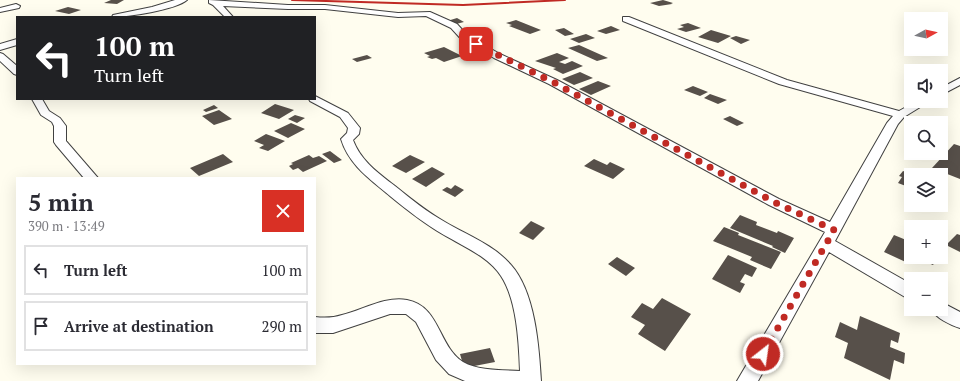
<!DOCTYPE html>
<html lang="en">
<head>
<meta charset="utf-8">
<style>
	:root { --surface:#fff; --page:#f7f7f7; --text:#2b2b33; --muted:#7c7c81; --line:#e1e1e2 }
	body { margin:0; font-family:"PT Serif",serif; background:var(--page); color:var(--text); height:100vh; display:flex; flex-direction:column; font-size:15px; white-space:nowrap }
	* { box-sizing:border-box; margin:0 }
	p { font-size:13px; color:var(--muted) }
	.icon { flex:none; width:22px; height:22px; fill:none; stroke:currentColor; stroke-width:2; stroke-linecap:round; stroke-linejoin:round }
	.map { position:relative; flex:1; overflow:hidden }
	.sheet { position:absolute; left:16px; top:177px; width:300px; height:188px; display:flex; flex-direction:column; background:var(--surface); border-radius:0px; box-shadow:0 4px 16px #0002 }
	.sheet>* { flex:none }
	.guide { position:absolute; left:16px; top:16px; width:300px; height:84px; border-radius:0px; box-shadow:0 4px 16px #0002; background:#202124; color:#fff; overflow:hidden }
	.needle { width:26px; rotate:82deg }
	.fabs { position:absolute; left:904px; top:12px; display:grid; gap:8px }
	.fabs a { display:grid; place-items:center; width:44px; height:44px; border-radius:0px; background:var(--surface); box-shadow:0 4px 16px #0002; font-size:20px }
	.pin { position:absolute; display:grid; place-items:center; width:34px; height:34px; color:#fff; margin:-17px; border-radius:8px; box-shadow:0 2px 6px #0006 }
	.me { position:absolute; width:44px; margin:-22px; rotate:30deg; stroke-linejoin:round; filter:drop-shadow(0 0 3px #0008) }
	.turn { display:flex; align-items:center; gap:14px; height:84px; padding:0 12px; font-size:18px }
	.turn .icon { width:52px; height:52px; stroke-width:2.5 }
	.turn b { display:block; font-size:28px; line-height:34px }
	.round { display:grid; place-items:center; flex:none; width:42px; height:42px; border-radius:0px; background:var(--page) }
	.summary { display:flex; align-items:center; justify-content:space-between; height:68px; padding:0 12px }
	h1 { font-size:24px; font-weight:700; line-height:30px }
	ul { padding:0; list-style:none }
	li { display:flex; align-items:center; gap:12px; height:50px; margin:0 8px 6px; padding:0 4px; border:2px solid var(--line); border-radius:0px }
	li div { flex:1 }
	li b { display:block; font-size:15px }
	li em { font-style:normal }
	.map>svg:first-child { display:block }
	.building { fill:#57504a }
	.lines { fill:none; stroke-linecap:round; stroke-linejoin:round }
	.street-casing { stroke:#414141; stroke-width:2 }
	.street { fill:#fff; fill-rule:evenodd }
	.rail { stroke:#c02a24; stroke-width:2 }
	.route { stroke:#c02a24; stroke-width:7; stroke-dasharray:0 12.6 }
</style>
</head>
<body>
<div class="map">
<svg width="960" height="381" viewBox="0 0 960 381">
	<rect width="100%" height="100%" fill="#fffdef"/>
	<path class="building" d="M111 0H124L117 4 104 3Z
		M663 0 673 3 671 4H672L659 6 650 3Z
		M68 7 81 10 69 14 55 11Z
		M457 18 464 22 452 25 444 22Z
		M516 20 541 30 530 34 509 26 512 25 506 23Z
		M688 23 701 28 686 32 677 29 684 27 680 25Z
		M611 26 620 30 606 34 597 31Z
		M564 28 574 34 565 36 555 30Z
		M711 30 731 36 718 43 698 37Z
		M586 34 595 38 579 43 570 39Z
		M736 36 750 40 741 44 730 38Z
		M579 45 608 58 597 61 568 48Z
		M444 47 462 56 444 62 436 58 432 59 427 57 430 56 424 53Z
		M557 53 569 58 559 62 565 64 572 61 583 66 563 74 553 69 556 68 535 61Z
		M367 55 372 58 357 62 352 59Z
		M580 72 593 78 574 85 562 79Z
		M598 81 611 86 591 95 579 89Z
		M693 86 708 92 700 96 684 90Z
		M710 94 727 100 718 104 704 98Z
		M275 104 294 110 279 119 261 113Z
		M214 105 218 108 206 112 203 110Z
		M219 110 232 119 214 125 202 116Z
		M295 115 305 118 297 123 288 119Z
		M730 116 744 123 737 126 723 119Z
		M291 123 305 129 288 138 274 131Z
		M266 134 285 141 268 151 259 148 264 145 254 141Z
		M954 144 960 146V179L932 168Z
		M330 151 342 160 334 163 322 154Z
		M223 154 233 162 199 176 190 168Z
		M309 155 313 158 319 156 327 161 303 172 298 168 293 170 289 166 293 164 291 163Z
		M410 155 425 162 406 173 392 166Z
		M594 159 607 165 610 162 625 169 613 179 584 166Z
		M432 167 445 174 426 187 412 179Z
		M917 169 933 175H911V188L898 183 902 177 899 176 903 171 913 174Z
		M455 185 464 190 455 197 442 190 447 187 451 189Z
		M740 215 757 222 756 225 777 233 778 231 794 238 785 253 772 247 773 246 730 228Z
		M531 221 545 228 533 240 519 233Z
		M724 227 739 233 738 235 781 252 771 269 750 260 752 257 713 241Z
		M957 234 960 235V252L946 245Z
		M894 235 911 242V257H914L910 264 884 252Z
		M728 255 757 268 752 277 745 274 740 282 745 284 740 293 712 279Z
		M617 257 635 268 626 276 608 264Z
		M914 257H938L933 265Z
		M662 298 691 314 665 351 638 334 645 325 631 317 642 303 653 309Z
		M860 316 900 333 898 343 891 340 890 347 905 353 904 364 894 360 890 380 844 358 848 343 835 337 840 322 857 330Z
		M490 348 495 362 464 368 460 354Z"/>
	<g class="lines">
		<g class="street-casing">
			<path id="street" d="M175 0H187C175 10 128 17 112 17L113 15 152 7Z
				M209 0 288 5H325L398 13 430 12 457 24 468 36 500 54 557 80 779 199 830 222 887 123 893 116 779 84 623 21V17H629L787 80 899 111 917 101H930L904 117 898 124 835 241 911 284V299L905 297 829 252 758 381H737L825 232 769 205 549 84 494 58 462 40 451 28 426 16 398 17 325 9H288L223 6 233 17H225L213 5 209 3Z
				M16 4 20 6 19 8 0 12V8Z
				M17 39V45L0 50V44Z
				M0 53 3 54 17 66V75L14 74 0 61Z
				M960 78V85L941 95V88Z
				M315 96 348 113 360 128 359 134 353 140C361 161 378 173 395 186 411 199 427 212 445 222 467 235 494 245 511 265 535 292 539 346 541 381H465L449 374 436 360 416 322 406 314H390L333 333H315V317C324 318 333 318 342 315 363 310 385 296 407 300 440 306 438 346 463 362 478 371 503 370 520 371 519 343 517 300 501 276 489 257 463 246 444 235 425 224 407 210 390 196 370 179 349 165 341 139L347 133 348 128 340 117 310 101 309 99H315Z
				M32 99H42L49 111 60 118 66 126V141L98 178H84L56 145 54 142V126L52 122 41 115Z
				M941 302 960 312V328C950 325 936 318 931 309H941Z"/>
		</g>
		<use href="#street" class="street"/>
		<path class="rail" d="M292 0 463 5 565 0"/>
	</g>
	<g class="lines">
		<path class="route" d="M476 44 553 82 774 202 834 230 763 354"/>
	</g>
</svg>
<div class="fabs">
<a><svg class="needle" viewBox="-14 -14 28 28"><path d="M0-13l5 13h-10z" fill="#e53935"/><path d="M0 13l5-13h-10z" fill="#7c7c81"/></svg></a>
<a><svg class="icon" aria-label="sound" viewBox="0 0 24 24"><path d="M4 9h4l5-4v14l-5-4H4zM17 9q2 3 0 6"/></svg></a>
<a><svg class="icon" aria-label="search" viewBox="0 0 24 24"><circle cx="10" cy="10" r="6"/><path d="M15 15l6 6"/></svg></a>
<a><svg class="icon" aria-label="layers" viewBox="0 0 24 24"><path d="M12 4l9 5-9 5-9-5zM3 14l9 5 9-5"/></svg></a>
<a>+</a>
<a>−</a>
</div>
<div class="pin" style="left:476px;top:44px;background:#d93025"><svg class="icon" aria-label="arrive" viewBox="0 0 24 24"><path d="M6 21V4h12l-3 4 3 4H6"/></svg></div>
<svg class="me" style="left:763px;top:354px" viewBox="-20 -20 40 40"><circle r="17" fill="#c02a24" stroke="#fff" stroke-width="3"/><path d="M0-11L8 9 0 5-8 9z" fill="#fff"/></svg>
<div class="guide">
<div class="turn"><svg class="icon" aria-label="left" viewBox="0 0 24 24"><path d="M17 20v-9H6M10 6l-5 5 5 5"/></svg><div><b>100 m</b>Turn left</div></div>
</div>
<section class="sheet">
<div class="summary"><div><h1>5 min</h1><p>390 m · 13:49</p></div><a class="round" style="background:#d93025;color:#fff"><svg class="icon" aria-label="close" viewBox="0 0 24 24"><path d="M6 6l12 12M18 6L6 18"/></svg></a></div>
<ul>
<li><svg class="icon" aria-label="left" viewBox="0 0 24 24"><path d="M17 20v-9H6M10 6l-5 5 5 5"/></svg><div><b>Turn left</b></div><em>100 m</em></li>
<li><svg class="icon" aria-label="arrive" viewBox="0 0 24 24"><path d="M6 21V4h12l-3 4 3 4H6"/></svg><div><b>Arrive at destination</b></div><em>290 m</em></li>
</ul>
</section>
</div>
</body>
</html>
